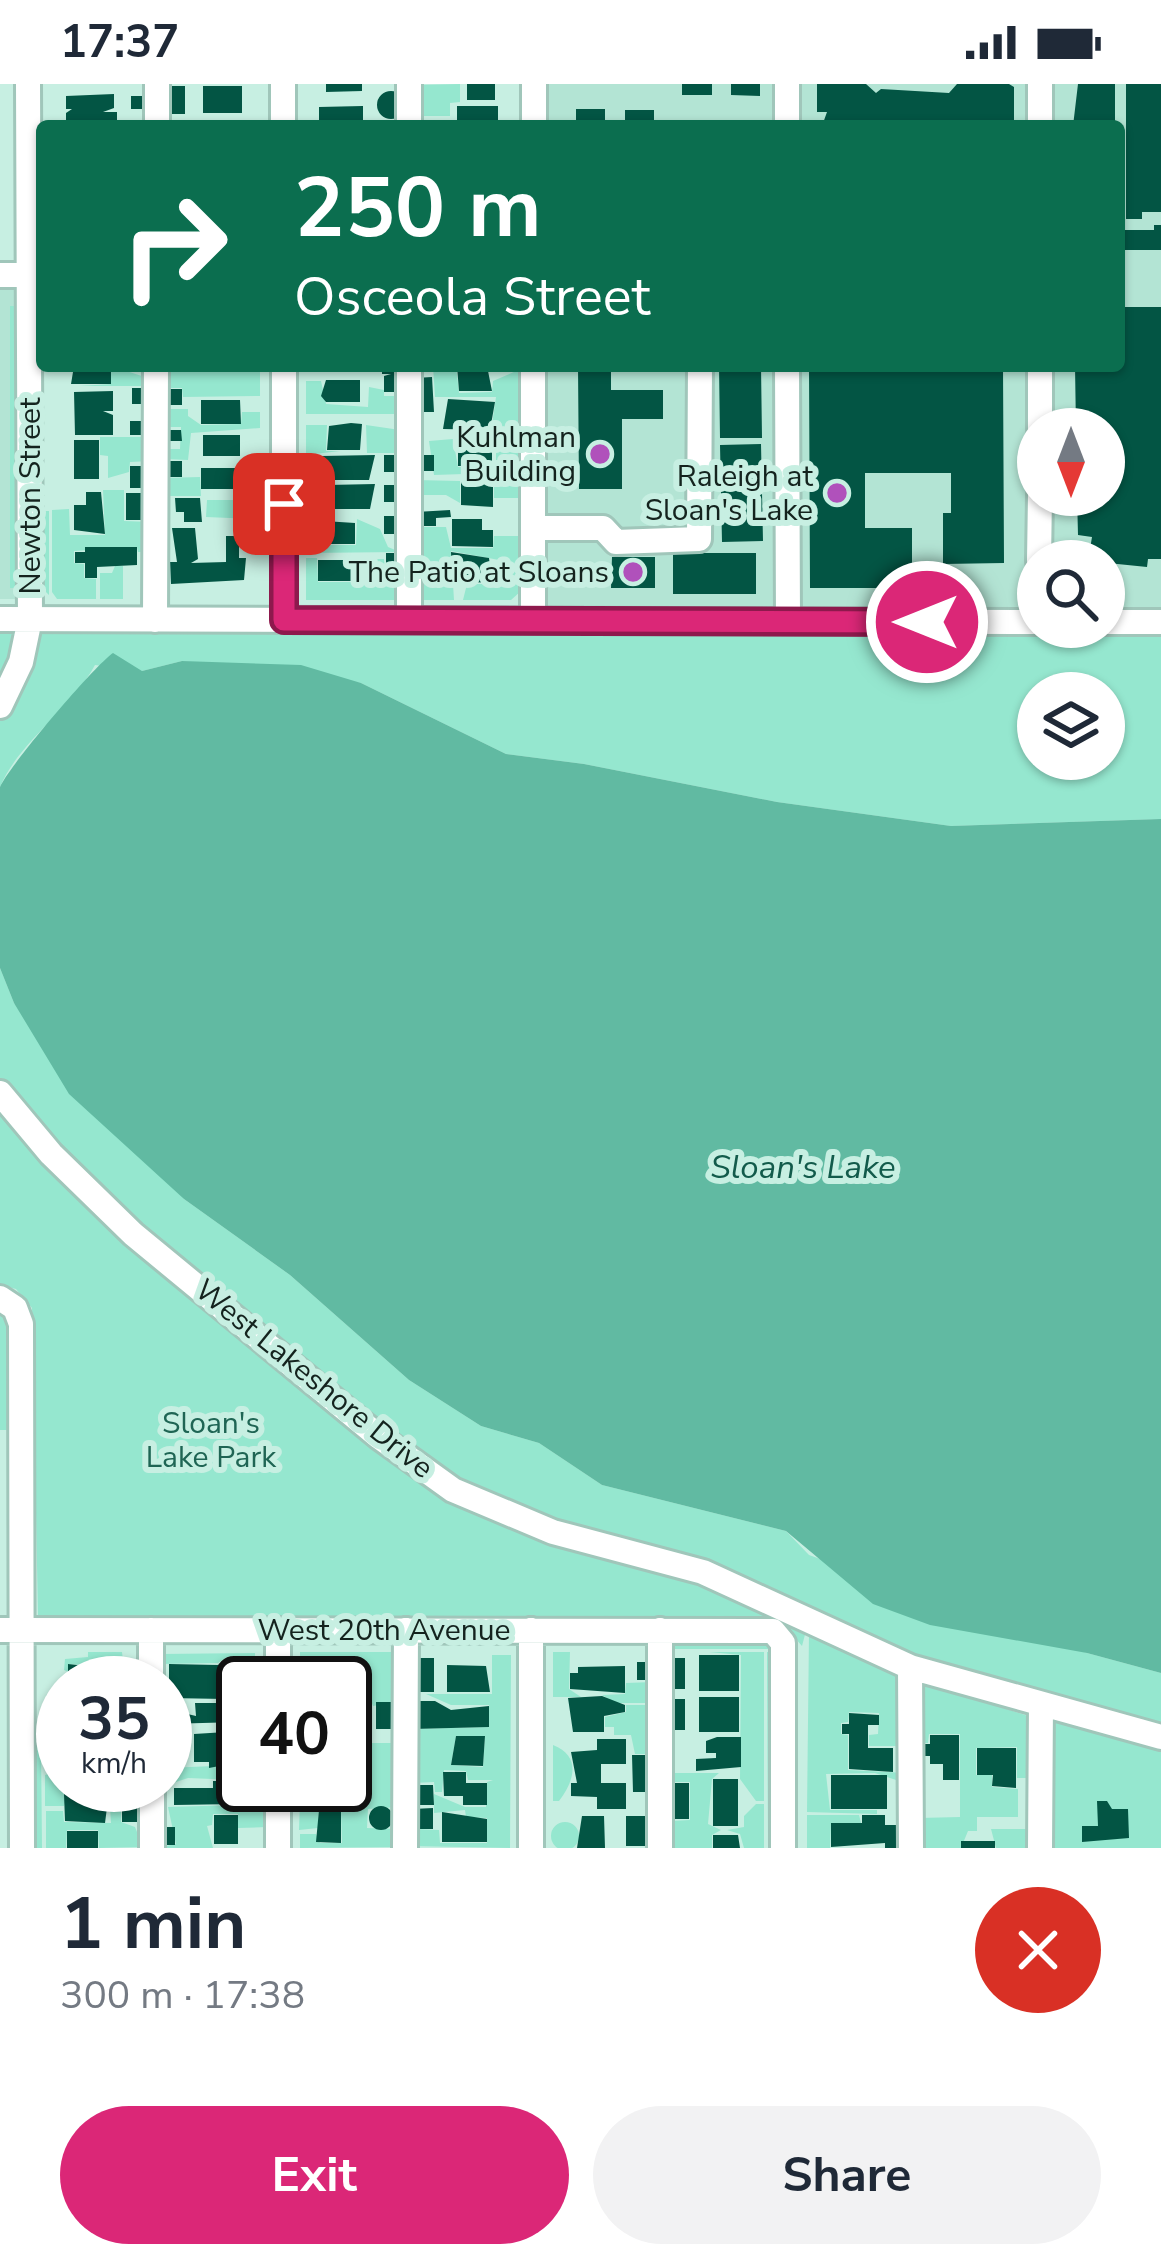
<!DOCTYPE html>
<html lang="en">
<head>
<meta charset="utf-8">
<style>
	:root { --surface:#fff; --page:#f2f2f3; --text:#1f2937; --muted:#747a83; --accent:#db2777 }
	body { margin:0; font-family:"Nunito Sans",sans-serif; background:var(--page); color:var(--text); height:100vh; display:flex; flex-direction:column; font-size:45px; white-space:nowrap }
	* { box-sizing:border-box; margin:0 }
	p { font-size:39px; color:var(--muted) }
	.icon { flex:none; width:66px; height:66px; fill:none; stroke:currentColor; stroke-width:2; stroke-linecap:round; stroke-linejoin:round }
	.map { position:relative; height:1764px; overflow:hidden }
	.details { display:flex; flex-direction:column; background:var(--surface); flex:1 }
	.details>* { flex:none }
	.banner { position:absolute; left:36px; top:36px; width:1089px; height:252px; border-radius:12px; box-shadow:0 3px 9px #0004; background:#0b6e4f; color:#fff; overflow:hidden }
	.needle { width:78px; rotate:180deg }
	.tools { position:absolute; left:1017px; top:324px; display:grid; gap:24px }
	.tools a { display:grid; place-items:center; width:108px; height:108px; border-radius:50%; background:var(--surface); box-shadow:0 3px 9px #0004; font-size:60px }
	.speed { position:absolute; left:36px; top:1572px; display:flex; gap:24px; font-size:60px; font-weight:700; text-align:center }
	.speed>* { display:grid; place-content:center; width:156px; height:156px; border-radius:50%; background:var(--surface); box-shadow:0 3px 9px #0004; line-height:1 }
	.speed small { font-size:30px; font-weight:400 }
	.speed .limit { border:6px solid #111; border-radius:18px; background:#fff; color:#111 }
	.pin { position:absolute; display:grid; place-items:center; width:102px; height:102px; color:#fff; margin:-51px; border-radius:24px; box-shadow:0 6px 18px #0006 }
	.me { position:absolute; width:132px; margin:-66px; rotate:270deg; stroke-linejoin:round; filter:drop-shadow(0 0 9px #0008) }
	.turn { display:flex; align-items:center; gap:42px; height:252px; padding:0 60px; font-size:54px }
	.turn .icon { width:156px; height:156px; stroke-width:2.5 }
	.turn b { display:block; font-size:84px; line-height:102px }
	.round { display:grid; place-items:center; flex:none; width:126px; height:126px; border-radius:63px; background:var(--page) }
	.overview { display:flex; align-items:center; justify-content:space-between; height:204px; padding:0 60px }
	h1 { font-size:72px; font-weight:700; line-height:90px }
	.button { display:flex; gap:24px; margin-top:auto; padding:24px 60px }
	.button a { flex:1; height:138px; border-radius:72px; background:var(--accent); color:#fff; font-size:48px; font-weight:700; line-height:138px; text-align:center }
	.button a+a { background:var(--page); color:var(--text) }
	.status { display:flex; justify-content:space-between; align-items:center; height:84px; padding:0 60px; background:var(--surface); direction:ltr }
	.status svg { height:33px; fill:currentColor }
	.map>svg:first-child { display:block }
	.built { fill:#b3e4d4; fill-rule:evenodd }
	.green { fill:#95e7cf; fill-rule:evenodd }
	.water { fill:#61baa2 }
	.building { fill:#035544 }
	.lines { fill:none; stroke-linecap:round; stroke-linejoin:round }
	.minor-casing { stroke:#a0c6ba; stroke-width:30 }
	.minor { stroke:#fff; stroke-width:24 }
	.route-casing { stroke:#8e194d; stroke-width:30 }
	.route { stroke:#db2777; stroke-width:21 }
	.poi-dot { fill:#b051bb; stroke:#c7efe2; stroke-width:4.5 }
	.labels { text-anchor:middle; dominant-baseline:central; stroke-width:12; stroke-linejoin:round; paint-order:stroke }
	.poi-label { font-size:30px; fill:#14231e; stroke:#c7efe2; text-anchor:end }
	.street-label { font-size:30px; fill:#14231e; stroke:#c7efe2 }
	.park-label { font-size:30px; fill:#1f6554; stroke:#c7efe2 }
	.water-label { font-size:33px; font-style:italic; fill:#125b4b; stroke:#c7efe2 }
</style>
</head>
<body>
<div class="status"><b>17:37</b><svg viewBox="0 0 49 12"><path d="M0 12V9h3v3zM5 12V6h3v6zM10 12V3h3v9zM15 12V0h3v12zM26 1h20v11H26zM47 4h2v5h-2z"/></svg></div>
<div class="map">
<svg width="1161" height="1764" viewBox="0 0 1161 1764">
	<rect width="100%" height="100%" fill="#c7efe2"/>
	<path class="built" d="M544 0H1161V527H1104V477H1038V526H544V282H1119V42H544ZM1038 345H1104V411H1038Z
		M0 203H20V515H0Z"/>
	<path class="green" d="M460 0V18L450 19V32H417L416 1Z
		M10 222H19L18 504H10Z
		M111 282 151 295V302H79L111 300Z
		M164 282H260V312L183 313 182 304H164Z
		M433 282H456L459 309 492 308 493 297 521 285V414H494V389L434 391 429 357 453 355 458 383H496V350L463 349 491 347 496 313H435Z
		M306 297H321L326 320 368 323 369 303 384 306V312H400V330H306Z
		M165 325H188V332L201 341 241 340 242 328H260V344L191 349 188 376 165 375V365H180L181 343H165Z
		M306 341H327L326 367H340L306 371Z
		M366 341 400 346V369H367Z
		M100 353H151V377L130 378 129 388 108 394V372L100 371Z
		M200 393 201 412H162V394Z
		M415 396 460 397V419L446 411H415Z
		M103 406H124V437L151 438V468H138L137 463 74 467V479L84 480V494L96 495V515H57L52 508V426L69 425 70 451H105Z
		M207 416H255L254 435 206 433Z
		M42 427H49V511L42 504Z
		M357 435 380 445 388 463 400 468 306 469V450H318L325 461H356Z
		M419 443H446L451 464H493L494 452H521V507L511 516H463L467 500H493L499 476 451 467 454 516H414Z
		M306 474H317L318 498H356L357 475H384L385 487H401V516H306Z
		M115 482H123V515H100V489H112Z
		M0 549 1161 552V735L951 742 777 718 584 680 506 670 361 599 182 577 142 587 95 581C70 627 20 656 0 703ZM1038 609H1104V675H1038Z
		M0 884 14 919 184 1115 290 1191 409 1296 481 1342 539 1359 602 1401 786 1447 809 1471 1087 1569 1161 1589V1642L910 1573 812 1524 802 1562 788 1546 767 1536 38 1532 32 1224 16 1205 0 1201Z
		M0 1227 7 1236 8 1346H0Z
		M809 1548 897 1586 906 1598 905 1662H869V1651L878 1650 879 1629 849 1628 848 1638 841 1639V1650L848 1651V1686L906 1689 903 1708H896V1696L875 1689 826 1690 830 1726H877V1730L807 1728Z
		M669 1559H769L772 1565H667Z
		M88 1568H122L125 1593H113L112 1584 69 1580 68 1588 64 1586 65 1575 88 1573Z
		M300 1568H399V1618L373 1622 367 1607H345V1599H300Z
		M553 1568H570L569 1605 581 1613H553Z
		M709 1568H764V1717H756L740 1695 741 1571Z
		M767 1568H773V1764H768Z
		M255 1569V1599H244L227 1573 218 1579 160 1580V1570Z
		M492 1571H511L510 1764 411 1762 415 1745 439 1746 440 1759H487V1734L466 1733 465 1726 434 1729V1710L465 1723H486L487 1698 493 1696H468L466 1687 444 1686 442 1708H435L434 1698 413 1699 412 1645 489 1643V1621H451L426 1610H492ZM456 1652H485L483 1683 451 1681Z
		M653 1598V1619H616L602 1611 625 1610 626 1599Z
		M933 1600 1028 1632 1029 1694H1017V1663L976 1664V1691H992V1703L1018 1705V1733H977V1747H968L961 1764H920L919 1734 960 1733V1650H929L928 1659H920L918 1604Z
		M61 1606 63 1640 55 1657H46V1611Z
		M626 1621H652V1670H635L631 1651H614V1643H605V1633L626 1628Z
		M1057 1636 1161 1660V1764H1052V1648Z
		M366 1659H399V1723L368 1725 367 1744 399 1745V1763L300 1764V1750H316L320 1759H342L341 1725H319L318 1744 299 1746 300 1718 353 1722 354 1712 363 1711V1688H345V1683H365Z
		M41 1660 42 1764H36V1661Z
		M243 1661V1701H266V1707H241L237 1696 188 1694 158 1704 165 1701V1684L239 1681Z
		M553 1661C582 1672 574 1698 559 1717H553Z
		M61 1686 62 1700 69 1704 64 1722H45V1691Z
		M672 1689H719L712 1695 708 1740 721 1746 712 1751V1764H665L671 1737 690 1736V1698H672Z
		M99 1701H121V1738L135 1743 143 1763 99 1764 98 1746H67L66 1764H46V1727H63L64 1738 111 1739 109 1708H99Z
		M242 1710H267V1743L238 1744V1730H213L212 1741 207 1742 213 1764H156L176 1760 168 1723 238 1721Z
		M756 1720H764V1764H744L740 1750 727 1746 744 1743V1732Z
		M807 1731H859L861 1739H831L830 1764H807Z
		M551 1752a14 14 0 1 1 28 0a14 14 0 1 1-28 0Z
		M991 1745H1026V1764H996Z"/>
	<path class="water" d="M113 569 142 587 182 577 301 581 361 599 506 670 584 680 777 718 951 742 1161 735V1589L1087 1569 930 1541 873 1520 786 1447 602 1401 539 1359 481 1342 409 1296 290 1191 184 1115 69 1010 14 919 0 884V703C9 682 94 582 113 569Z"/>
	<path class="building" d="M326 0H362V7L326 8Z
		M467 0H495V16H467Z
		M682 0H712V11H682Z
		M731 0H760V12L731 11Z
		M817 0H866L876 9 881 5 949 9 957 0H1009L1014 3V42H822L827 28H817Z
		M1078 0H1115V42H1073Z
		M1126 0H1161V128H1142V135H1126Z
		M167 2H185V30H167Z
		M203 2H242V29H203Z
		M377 21a14 14 0 1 1 28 0a14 14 0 1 1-28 0Z
		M114 10V24L103 28H117V42L66 41V29L72 25H66V12Z
		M131 12H146V25H131Z
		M363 22V42H319V23Z
		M457 22H498V42L457 39Z
		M576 25H605V42H576Z
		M625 26H654V42H625Z
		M1154 141H1161V166H1119V146H1154Z
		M1119 223H1161V475H1148L1147 483 1088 477 1092 453 1078 451 1077 411H1104V345H1076L1075 282H1119Z
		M74 282H111V300H71Z
		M457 282H492L488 287 492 307H459Z
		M578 282H611V306H663V335H622V405H579Z
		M719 282H761L762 354H720Z
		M809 282H1003L1004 479 943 480V429H951V389H865V444H912V481H905V504H810Z
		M382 283 398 284 401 308H384V292L391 290H382Z
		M432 293 434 328H416L415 294Z
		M326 296H360V318H326L321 312Z
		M132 304H150V320H132Z
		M163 305H182V321H163Z
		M113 307V327H103L113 331V351H75L74 308Z
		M448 315 495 318 490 346 443 345Z
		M201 316H240L241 340H201Z
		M130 337H147V351H130Z
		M351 339 362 340 360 366H327L329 342Z
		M164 346H181L182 357H164Z
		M203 351H240V372H203Z
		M458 355H492V382H458Z
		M74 356H99V395H74Z
		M761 360 763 457 722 458 720 361Z
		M375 371 369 396H322V372Z
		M384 371H402V388H384Z
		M415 371H434V387H415Z
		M164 377H182V393H164Z
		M130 382H151V404H130Z
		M201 384H235L239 405H201Z
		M461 390 493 391V423L461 421Z
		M375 400 370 425H328V401Z
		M384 401H402V418H384Z
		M86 408H101L105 450 74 446V421H86Z
		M126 409H149V436H126Z
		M175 414H200L202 438H184V428H176Z
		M450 426 451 433 436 434V442H416V428Z
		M384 432H401V450H384Z
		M452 435H482V446H493V463L452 462Z
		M324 437 355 439V460H325V453H319V439Z
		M172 444H195L198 475 191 479 226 478V452H239V474H246L244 496 171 500 170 478H177Z
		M85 463H137V481L97 483V494H85V479H75V468H85Z
		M451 468 489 474 492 499 452 497Z
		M386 469H402V486H386Z
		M673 469H756V510H673Z
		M612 473H655V504H611Z
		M318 476H356V497H318Z
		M699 1571H739V1607H699Z
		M416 1574H434V1608H416Z
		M668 1574H685V1605H668Z
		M227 1575 242 1599 232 1605 234 1609 225 1615 169 1614V1580L218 1581Z
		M637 1578H653V1596H637Z
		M68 1580 112 1585V1594H140V1599H68Z
		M447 1581 486 1582 490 1608H447Z
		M625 1582V1609L570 1605V1589H578V1583Z
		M345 1610H364V1643H345Z
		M602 1612 625 1621V1628L604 1632V1648H573L568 1614Z
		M699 1613H739V1648H699Z
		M668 1615H685V1646H668Z
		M412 1617H435L451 1626 489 1622V1643L413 1645Z
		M376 1618H396V1645H376Z
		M195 1619H232L238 1638 167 1640 166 1625 196 1632Z
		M849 1629 879 1631V1641H868V1664H893V1688L849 1685V1650H842V1640H849Z
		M226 1648 235 1650V1679L209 1684V1678H194V1650Z
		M345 1649H365V1682H345Z
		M165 1650H175L179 1658 176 1679H165Z
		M930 1651H959V1696H943V1680H930V1672H921V1660H930Z
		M456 1652H485L483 1682 451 1681Z
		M717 1653H741V1683L696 1687V1675L716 1674V1669H706V1657Z
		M597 1655H626V1680H601V1699H626V1725H597V1713L571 1712V1699H577L571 1668 597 1666Z
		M977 1664H1016V1704L992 1702 993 1691H977Z
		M632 1671H649V1708H633Z
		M443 1688H466V1699H487V1721H463V1712H444Z
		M345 1689H362V1711H354V1721H319V1706L345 1701Z
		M831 1691H887V1725H831Z
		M713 1695H738V1742H713Z
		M213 1697H237V1720L174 1721V1704H213Z
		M671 1699H689V1735H671Z
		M413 1701H433L434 1721H413Z
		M109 1708 105 1739 65 1737 64 1710Z
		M122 1708 142 1709V1738H122Z
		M1097 1717H1107L1112 1725H1128L1129 1754 1082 1758V1742H1098Z
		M369 1734a12 12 0 1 1 24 0a12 12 0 1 1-24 0Z
		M433 1724V1745H413V1725Z
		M319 1726H341V1759L316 1758Z
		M442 1728 487 1735V1758H442Z
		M214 1731H238V1760H214Z
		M862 1731H885V1741H897V1732H906L904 1764H885V1759L831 1763V1739H862Z
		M582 1732H604L605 1764H577Z
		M626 1732H648V1762H626Z
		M157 1743H175V1761H157Z
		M67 1747H98V1764H67Z
		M713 1751H738L740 1764H713Z
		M961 1757H995V1764H961Z"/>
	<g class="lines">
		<g class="minor-casing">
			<path id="minor" d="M283 0V42
				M409 0V42
				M787 0V42
				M157 42V0
				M534 42V0
				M1040 42V0
				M0 191H42
				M284 282V536
				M787 282 788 537
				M1040 345V282
				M533 444H603L616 458 699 455 700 282
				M1039 477 1040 411
				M0 535 1038 538
				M155 536 156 282
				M409 536V282
				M533 537V282
				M1104 538H1161
				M0 622 21 578 30 535 28 0
				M0 1009 51 1070 133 1150 378 1352 453 1406 553 1448 703 1488 910 1583 1161 1653
				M0 1214 15 1224 21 1240 22 1764
				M0 1546 773 1547 783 1559V1764
				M151 1546V1599
				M531 1546V1764
				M910 1583 911 1764
				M278 1599V1546
				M152 1701V1764
				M278 1701V1764
				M405 1764 406 1546
				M660 1764V1546
				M1040 1764 1041 1620"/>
		</g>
		<use href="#minor" class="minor"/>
	</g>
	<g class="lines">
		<g class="route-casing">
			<path id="route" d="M284 420V536L927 538"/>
		</g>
		<use href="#route" class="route"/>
	</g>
	<g class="poi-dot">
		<circle cx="600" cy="370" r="12"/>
		<circle cx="837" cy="409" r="12"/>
		<circle cx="633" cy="488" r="12"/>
	</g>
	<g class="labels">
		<g class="poi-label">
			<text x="576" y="353">Kuhlman<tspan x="576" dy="34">Building</tspan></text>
			<text x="813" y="392">Raleigh at<tspan x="813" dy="34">Sloan's Lake</tspan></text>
			<text x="609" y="488">The Patio at Sloans</text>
		</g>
		<g class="street-label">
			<text transform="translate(30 412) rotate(-90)">Newton Street</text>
			<text transform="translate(314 1295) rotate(39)">West Lakeshore Drive</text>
			<text x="384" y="1546">West 20th Avenue</text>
		</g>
		<g class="park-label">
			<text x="211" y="1339">Sloan's<tspan x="211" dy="34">Lake Park</tspan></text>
		</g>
		<g class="water-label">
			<text x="803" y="1083">Sloan's Lake</text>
		</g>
	</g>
</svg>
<div class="tools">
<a><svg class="needle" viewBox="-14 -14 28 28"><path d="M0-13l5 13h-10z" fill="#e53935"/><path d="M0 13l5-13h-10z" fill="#747a83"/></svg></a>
<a><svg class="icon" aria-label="search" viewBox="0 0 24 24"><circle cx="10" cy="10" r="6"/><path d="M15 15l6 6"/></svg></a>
<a><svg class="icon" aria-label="layers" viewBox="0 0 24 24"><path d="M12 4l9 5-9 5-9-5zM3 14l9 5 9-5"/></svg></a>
</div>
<div class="speed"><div>35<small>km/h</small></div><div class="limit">40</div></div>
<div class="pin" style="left:284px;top:420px;background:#d93025"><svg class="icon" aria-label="arrive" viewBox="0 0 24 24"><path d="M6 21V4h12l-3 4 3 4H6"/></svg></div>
<svg class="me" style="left:927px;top:538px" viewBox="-20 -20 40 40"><circle r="17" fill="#db2777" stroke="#fff" stroke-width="3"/><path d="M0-11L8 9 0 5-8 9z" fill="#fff"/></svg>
<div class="banner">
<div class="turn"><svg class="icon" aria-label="right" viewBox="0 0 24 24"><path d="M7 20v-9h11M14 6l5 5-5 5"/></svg><div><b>250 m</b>Osceola Street</div></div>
</div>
</div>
<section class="details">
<div class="overview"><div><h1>1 min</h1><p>300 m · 17:38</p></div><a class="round" style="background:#d93025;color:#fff"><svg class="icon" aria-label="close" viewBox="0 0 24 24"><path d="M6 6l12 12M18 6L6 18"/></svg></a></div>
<div class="button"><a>Exit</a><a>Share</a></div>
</section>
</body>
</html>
